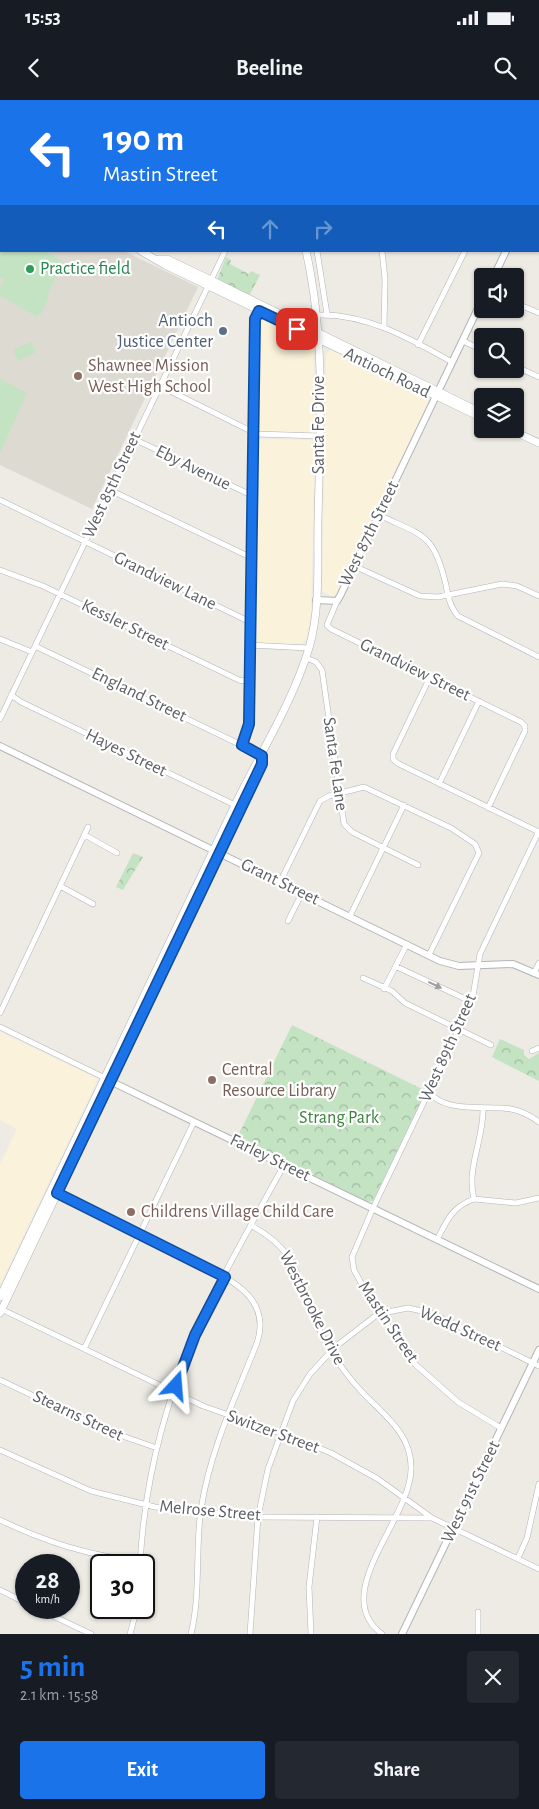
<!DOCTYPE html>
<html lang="en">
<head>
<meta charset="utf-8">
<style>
	:root { --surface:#171b24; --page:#242831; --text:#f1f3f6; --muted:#9ea1a6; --accent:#1a73e8 }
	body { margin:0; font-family:"Alegreya Sans",sans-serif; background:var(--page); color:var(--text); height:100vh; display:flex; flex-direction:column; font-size:19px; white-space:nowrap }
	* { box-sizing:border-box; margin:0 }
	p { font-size:16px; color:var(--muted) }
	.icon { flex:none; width:28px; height:28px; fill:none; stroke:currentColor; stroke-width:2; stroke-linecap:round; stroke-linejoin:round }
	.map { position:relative; height:1534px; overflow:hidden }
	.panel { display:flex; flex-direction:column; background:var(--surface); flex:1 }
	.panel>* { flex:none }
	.top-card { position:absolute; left:0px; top:0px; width:540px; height:152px; box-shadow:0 1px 4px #0004; background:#1a73e8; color:#fff; overflow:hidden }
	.fabs { position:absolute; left:474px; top:168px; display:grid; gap:10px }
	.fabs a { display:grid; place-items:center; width:50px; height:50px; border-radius:5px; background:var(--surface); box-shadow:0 1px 4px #0004; font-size:25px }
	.speed { position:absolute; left:15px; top:1454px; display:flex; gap:10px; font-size:25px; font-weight:700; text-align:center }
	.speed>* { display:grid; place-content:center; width:65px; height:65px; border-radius:50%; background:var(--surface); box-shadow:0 1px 4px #0004; line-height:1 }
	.speed small { font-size:12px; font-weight:400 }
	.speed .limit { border:2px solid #111; border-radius:8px; background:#fff; color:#111 }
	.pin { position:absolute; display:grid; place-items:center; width:42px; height:42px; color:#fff; margin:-21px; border-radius:10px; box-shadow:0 2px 8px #0006 }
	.me { position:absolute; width:55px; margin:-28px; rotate:19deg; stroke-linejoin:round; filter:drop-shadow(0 0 4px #0008) }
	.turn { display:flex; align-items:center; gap:18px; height:105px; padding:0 20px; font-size:22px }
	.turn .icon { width:65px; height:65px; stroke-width:2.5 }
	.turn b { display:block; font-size:35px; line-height:42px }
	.lanes { display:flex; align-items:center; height:48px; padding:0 20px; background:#0003; justify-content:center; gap:25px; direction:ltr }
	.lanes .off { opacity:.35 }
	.round { display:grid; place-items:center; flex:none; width:52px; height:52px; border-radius:5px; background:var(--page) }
	.headline { display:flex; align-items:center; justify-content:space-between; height:85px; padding:0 20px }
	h1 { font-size:30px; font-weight:700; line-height:38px; color:var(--accent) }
	.action { display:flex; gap:10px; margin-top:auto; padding:10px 20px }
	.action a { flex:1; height:58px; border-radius:5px; background:var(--accent); color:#fff; font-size:20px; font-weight:700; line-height:58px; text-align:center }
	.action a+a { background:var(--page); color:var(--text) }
	.status { display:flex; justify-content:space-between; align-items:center; height:35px; padding:0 25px; background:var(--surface); direction:ltr }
	.status svg { height:14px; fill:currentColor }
	header { display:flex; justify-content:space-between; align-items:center; height:65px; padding:0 20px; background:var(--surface); font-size:22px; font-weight:700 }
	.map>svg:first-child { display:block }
	.commercial { fill:#fbf2db }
	.education { fill:#dddad2 }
	.park { fill:url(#park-crowns) }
	.garden { fill:#c3e3c2 }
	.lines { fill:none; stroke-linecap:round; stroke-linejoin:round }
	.minor-casing { stroke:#b1b4b8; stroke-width:6 }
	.tertiary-casing { stroke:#b1b4b8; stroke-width:8 }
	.secondary-casing { stroke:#b0b3b8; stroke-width:8 }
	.minor { stroke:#fff; stroke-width:5 }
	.tertiary { stroke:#fff; stroke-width:6 }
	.secondary { stroke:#fff; stroke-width:7 }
	.oneway { fill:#9d9fa1 }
	.route-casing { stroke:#114b97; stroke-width:12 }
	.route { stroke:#1a73e8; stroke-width:9 }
	.leisure-dot { fill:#2e9e5b; stroke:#fff; stroke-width:2 }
	.service-dot { fill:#5c6f8a; stroke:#fff; stroke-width:2 }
	.education-dot { fill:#8d6e63; stroke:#fff; stroke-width:2 }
	.labels { text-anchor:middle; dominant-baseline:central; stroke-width:4.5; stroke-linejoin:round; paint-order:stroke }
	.leisure-label { font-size:18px; fill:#27864d; stroke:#fff; text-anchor:start }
	.service-label { font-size:18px; fill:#4e5e75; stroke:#fff; text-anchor:end }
	.education-label { font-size:18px; fill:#785e54; stroke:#fff; text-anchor:start }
	.street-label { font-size:18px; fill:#5c5f63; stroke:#fff }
	.park-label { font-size:18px; fill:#3c823d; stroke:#fff }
</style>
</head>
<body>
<div class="status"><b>15:53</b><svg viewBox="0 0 49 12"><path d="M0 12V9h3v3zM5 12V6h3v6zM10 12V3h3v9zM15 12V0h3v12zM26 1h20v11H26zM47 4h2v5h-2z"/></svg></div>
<header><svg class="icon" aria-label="back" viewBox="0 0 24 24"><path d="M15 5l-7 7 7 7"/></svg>Beeline<svg class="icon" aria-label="search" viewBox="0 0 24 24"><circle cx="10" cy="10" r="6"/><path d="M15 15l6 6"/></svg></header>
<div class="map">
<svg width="539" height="1534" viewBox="0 0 539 1534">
	<defs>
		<pattern id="park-crowns" width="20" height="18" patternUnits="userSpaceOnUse" patternTransform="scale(1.25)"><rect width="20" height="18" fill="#c3e3c2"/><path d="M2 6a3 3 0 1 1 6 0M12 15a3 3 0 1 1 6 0" fill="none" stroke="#a2bba1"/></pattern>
	</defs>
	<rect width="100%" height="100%" fill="#edebe4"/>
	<path class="commercial" d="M259 216H264L313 241 315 328 312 333 256 331 257 221Z
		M331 249 362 267 427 296 429 300 337 494 331 496 322 491 326 254Z
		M259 339 312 340 315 342 311 513 306 540 301 544 257 543 253 539 254 344Z
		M0 932 98 979 0 1185V1064L17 1029 0 1020Z"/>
	<path class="education" d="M0 91 1 151H124L198 187 92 409 0 365Z"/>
	<path class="park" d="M226 157 231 160 230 164 249 174 251 171 260 175 249 196 217 180Z
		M133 753 143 757 123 790 116 787Z
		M292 925 426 991 373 1101 367 1102 238 1036Z
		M500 939 524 950V955L529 959 539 953V981L492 957Z"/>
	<path class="garden" d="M0 130 1 151H44L63 161 48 193 49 197 41 214 36 216 0 196V188L4 179 0 177Z
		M231 169 246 176 241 185 227 177Z
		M31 242 36 252 18 261 13 250Z
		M0 279 27 293 0 353Z"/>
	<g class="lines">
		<g class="minor-casing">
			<path id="minor" d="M49 0 50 1
				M476 0 479 1
				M17 1V0
				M162 1 164 0
				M0 12 1 13
				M0 36 1 33
				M317 151 327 214
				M382 151 385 179 384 228
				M515 203 539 213
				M317 215C366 213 411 239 452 262
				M463 241 482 250
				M418 245 465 151
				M515 266 539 277
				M160 286 257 334 320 336
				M134 339 253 396
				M110 390 252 458
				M0 400 250 522
				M379 415C423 436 434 433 446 485 448 496 450 507 458 516L539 557
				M354 466 420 496 438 497 502 484 517 486 539 496
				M0 470 43 486 239 580 249 582
				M337 501 327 525 331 529 521 622 525 626V631L488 708
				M0 539 32 552
				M250 545 309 548
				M35 546 262 655
				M306 558 316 562 322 570 344 724 352 732 418 765
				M430 577 393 654V659L397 663 539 732
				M11 595 21 602 237 706
				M0 619 225 151
				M242 645 249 623 255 219 260 208
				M439 684 479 601
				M85 735 117 753
				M280 782 320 701 329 696 364 687 451 728 475 744 479 753 429 855
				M60 786 93 804
				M350 816 404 705
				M288 821 302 793
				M397 867 472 902
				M534 873 539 863
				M363 878 392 891 405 903 491 945
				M384 889 407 844
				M0 913 88 727
				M0 927 105 978
				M532 951 539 948
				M429 991C443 1014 489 1005 511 1009 521 1011 531 1016 539 1022
				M55 1092C83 1106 111 1121 140 1135 169 1149 235 1175 252 1200 261 1213 262 1228 257 1243 235 1298 210 1351 201 1409 195 1450 201 1493 191 1534
				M474 1099C466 1067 484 1040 483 1008
				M252 1126C300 1152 296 1178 316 1223 328 1248 343 1272 362 1292 384 1315 412 1334 411 1369 411 1419 328 1494 382 1534
				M437 1140C447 1120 452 1107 474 1099L516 1103 539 1098
				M1 1209 203 1306 297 1339 331 1353 378 1379 432 1418 539 1469
				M84 1249 194 1022
				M0 1280 105 1330 157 1348
				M501 1328 458 1302 416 1265 374 1206 354 1170 352 1157 373 1108 472 902 480 854 539 731
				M0 1350 91 1391 155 1407 253 1417 432 1418
				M0 1420C46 1442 89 1456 140 1461
				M518 1458 527 1438 539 1384
				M140 1465C144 1387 163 1309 194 1237 219 1180 254 1120 284 1065
				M0 1490 26 1503
				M36 1508 91 1534
				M478 1512V1534
				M130 1534 137 1508
				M250 1534 258 1417 268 1369 293 1301 310 1274 335 1247 378 1214 408 1208 431 1213 539 1266
				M311 1534 309 1487 317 1417"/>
		</g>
		<g class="tertiary-casing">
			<path id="tertiary" d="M539 84V83
				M494 176 506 151
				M316 500 337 501 340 496 482 200
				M0 646 440 861 459 866 513 864 539 875
				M108 980 539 1189
				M402 1534 539 1250"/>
		</g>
		<g class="secondary-casing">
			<path id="secondary" d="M262 0V1
				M0 82 1 83
				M141 151 165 165 482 318
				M158 159H167L211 180 482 313
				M509 329 539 343
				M0 1197 235 705C260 653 292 604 309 548 321 507 317 461 318 420 320 330 326 239 306 151
				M0 1213 242 708 259 670 262 656"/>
		</g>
		<use href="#minor" class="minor"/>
		<use href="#tertiary" class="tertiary"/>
		<use href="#secondary" class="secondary"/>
	</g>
	<defs><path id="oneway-solid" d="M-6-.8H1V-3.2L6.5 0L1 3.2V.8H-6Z" transform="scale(1.25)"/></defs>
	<use class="oneway" href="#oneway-solid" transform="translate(435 885) rotate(25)"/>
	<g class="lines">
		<g class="route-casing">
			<path id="route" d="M176 1286 195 1235 225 1177 57 1093 262 664V656L242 645 249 624 255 219 259 211 297 229"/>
		</g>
		<use href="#route" class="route"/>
	</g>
	<circle class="leisure-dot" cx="30" cy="169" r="5"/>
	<circle class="service-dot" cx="223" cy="231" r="5"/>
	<g class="education-dot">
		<circle cx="78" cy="276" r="5"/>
		<circle cx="212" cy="980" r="5"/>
		<circle cx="131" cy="1112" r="5"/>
	</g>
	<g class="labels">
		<g class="leisure-label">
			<text x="40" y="169">Practice field</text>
		</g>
		<g class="service-label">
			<text x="213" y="221">Antioch<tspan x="213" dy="21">Justice Center</tspan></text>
		</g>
		<g class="education-label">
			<text x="88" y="266">Shawnee Mission<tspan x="88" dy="21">West High School</tspan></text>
			<text x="222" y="970">Central<tspan x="222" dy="21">Resource Library</tspan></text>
			<text x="141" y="1112">Childrens Village Child Care</text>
		</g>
		<g class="street-label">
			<text transform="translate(387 273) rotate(26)">Antioch Road</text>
			<text transform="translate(319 325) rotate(-90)">Santa Fe Drive</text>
			<text transform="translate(193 368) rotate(26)">Eby Avenue</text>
			<text transform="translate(112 385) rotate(-65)">West 85th Street</text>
			<text transform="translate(369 434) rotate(-64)">West 87th Street</text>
			<text transform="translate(165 481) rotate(26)">Grandview Lane</text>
			<text transform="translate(125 525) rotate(26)">Kessler Street</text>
			<text transform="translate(415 570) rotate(26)">Grandview Street</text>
			<text transform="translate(139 595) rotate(26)">England Street</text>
			<text transform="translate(126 653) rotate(26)">Hayes Street</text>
			<text transform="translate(335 664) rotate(82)">Santa Fe Lane</text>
			<text transform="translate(280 782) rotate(26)">Grant Street</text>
			<text transform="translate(448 948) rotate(-66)">West 89th Street</text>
			<text transform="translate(270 1058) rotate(26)">Farley Street</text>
			<text transform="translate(312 1208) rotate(63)">Westbrooke Drive</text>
			<text transform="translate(388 1222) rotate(56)">Mastin Street</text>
			<text transform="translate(460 1229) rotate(24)">Wedd Street</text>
			<text transform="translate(78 1316) rotate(25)">Stearns Street</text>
			<text transform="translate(273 1332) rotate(20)">Switzer Street</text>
			<text transform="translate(471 1392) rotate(-64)">West 91st Street</text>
			<text transform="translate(210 1411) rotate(5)">Melrose Street</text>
		</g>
		<g class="park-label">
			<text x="339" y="1018">Strang Park</text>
		</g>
	</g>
</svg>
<div class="fabs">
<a><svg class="icon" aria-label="sound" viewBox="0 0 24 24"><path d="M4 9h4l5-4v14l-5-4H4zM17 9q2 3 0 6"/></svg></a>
<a><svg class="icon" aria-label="search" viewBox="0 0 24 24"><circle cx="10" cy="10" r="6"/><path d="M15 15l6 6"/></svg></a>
<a><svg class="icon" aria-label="layers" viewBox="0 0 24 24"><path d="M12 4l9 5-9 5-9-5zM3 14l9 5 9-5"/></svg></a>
</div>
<div class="speed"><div>28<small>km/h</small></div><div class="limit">30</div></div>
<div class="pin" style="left:297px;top:229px;background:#d93025"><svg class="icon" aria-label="arrive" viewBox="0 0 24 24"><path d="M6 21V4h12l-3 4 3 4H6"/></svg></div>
<svg class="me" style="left:176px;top:1286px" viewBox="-20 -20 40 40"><path d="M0-17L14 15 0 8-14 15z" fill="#1a73e8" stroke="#fff" stroke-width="4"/></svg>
<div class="top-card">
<div class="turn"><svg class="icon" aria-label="left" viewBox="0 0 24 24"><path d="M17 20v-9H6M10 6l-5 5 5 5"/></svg><div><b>190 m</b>Mastin Street</div></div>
<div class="lanes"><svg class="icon" aria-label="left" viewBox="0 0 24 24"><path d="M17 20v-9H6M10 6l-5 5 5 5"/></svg><svg class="icon off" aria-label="ahead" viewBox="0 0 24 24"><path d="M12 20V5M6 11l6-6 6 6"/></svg><svg class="icon off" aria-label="right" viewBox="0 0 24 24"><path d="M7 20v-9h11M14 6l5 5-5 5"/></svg></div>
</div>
</div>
<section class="panel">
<div class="headline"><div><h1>5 min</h1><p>2.1 km · 15:58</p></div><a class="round"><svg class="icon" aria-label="close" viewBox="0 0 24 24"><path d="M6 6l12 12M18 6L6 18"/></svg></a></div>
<div class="action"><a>Exit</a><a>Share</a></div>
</section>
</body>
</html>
